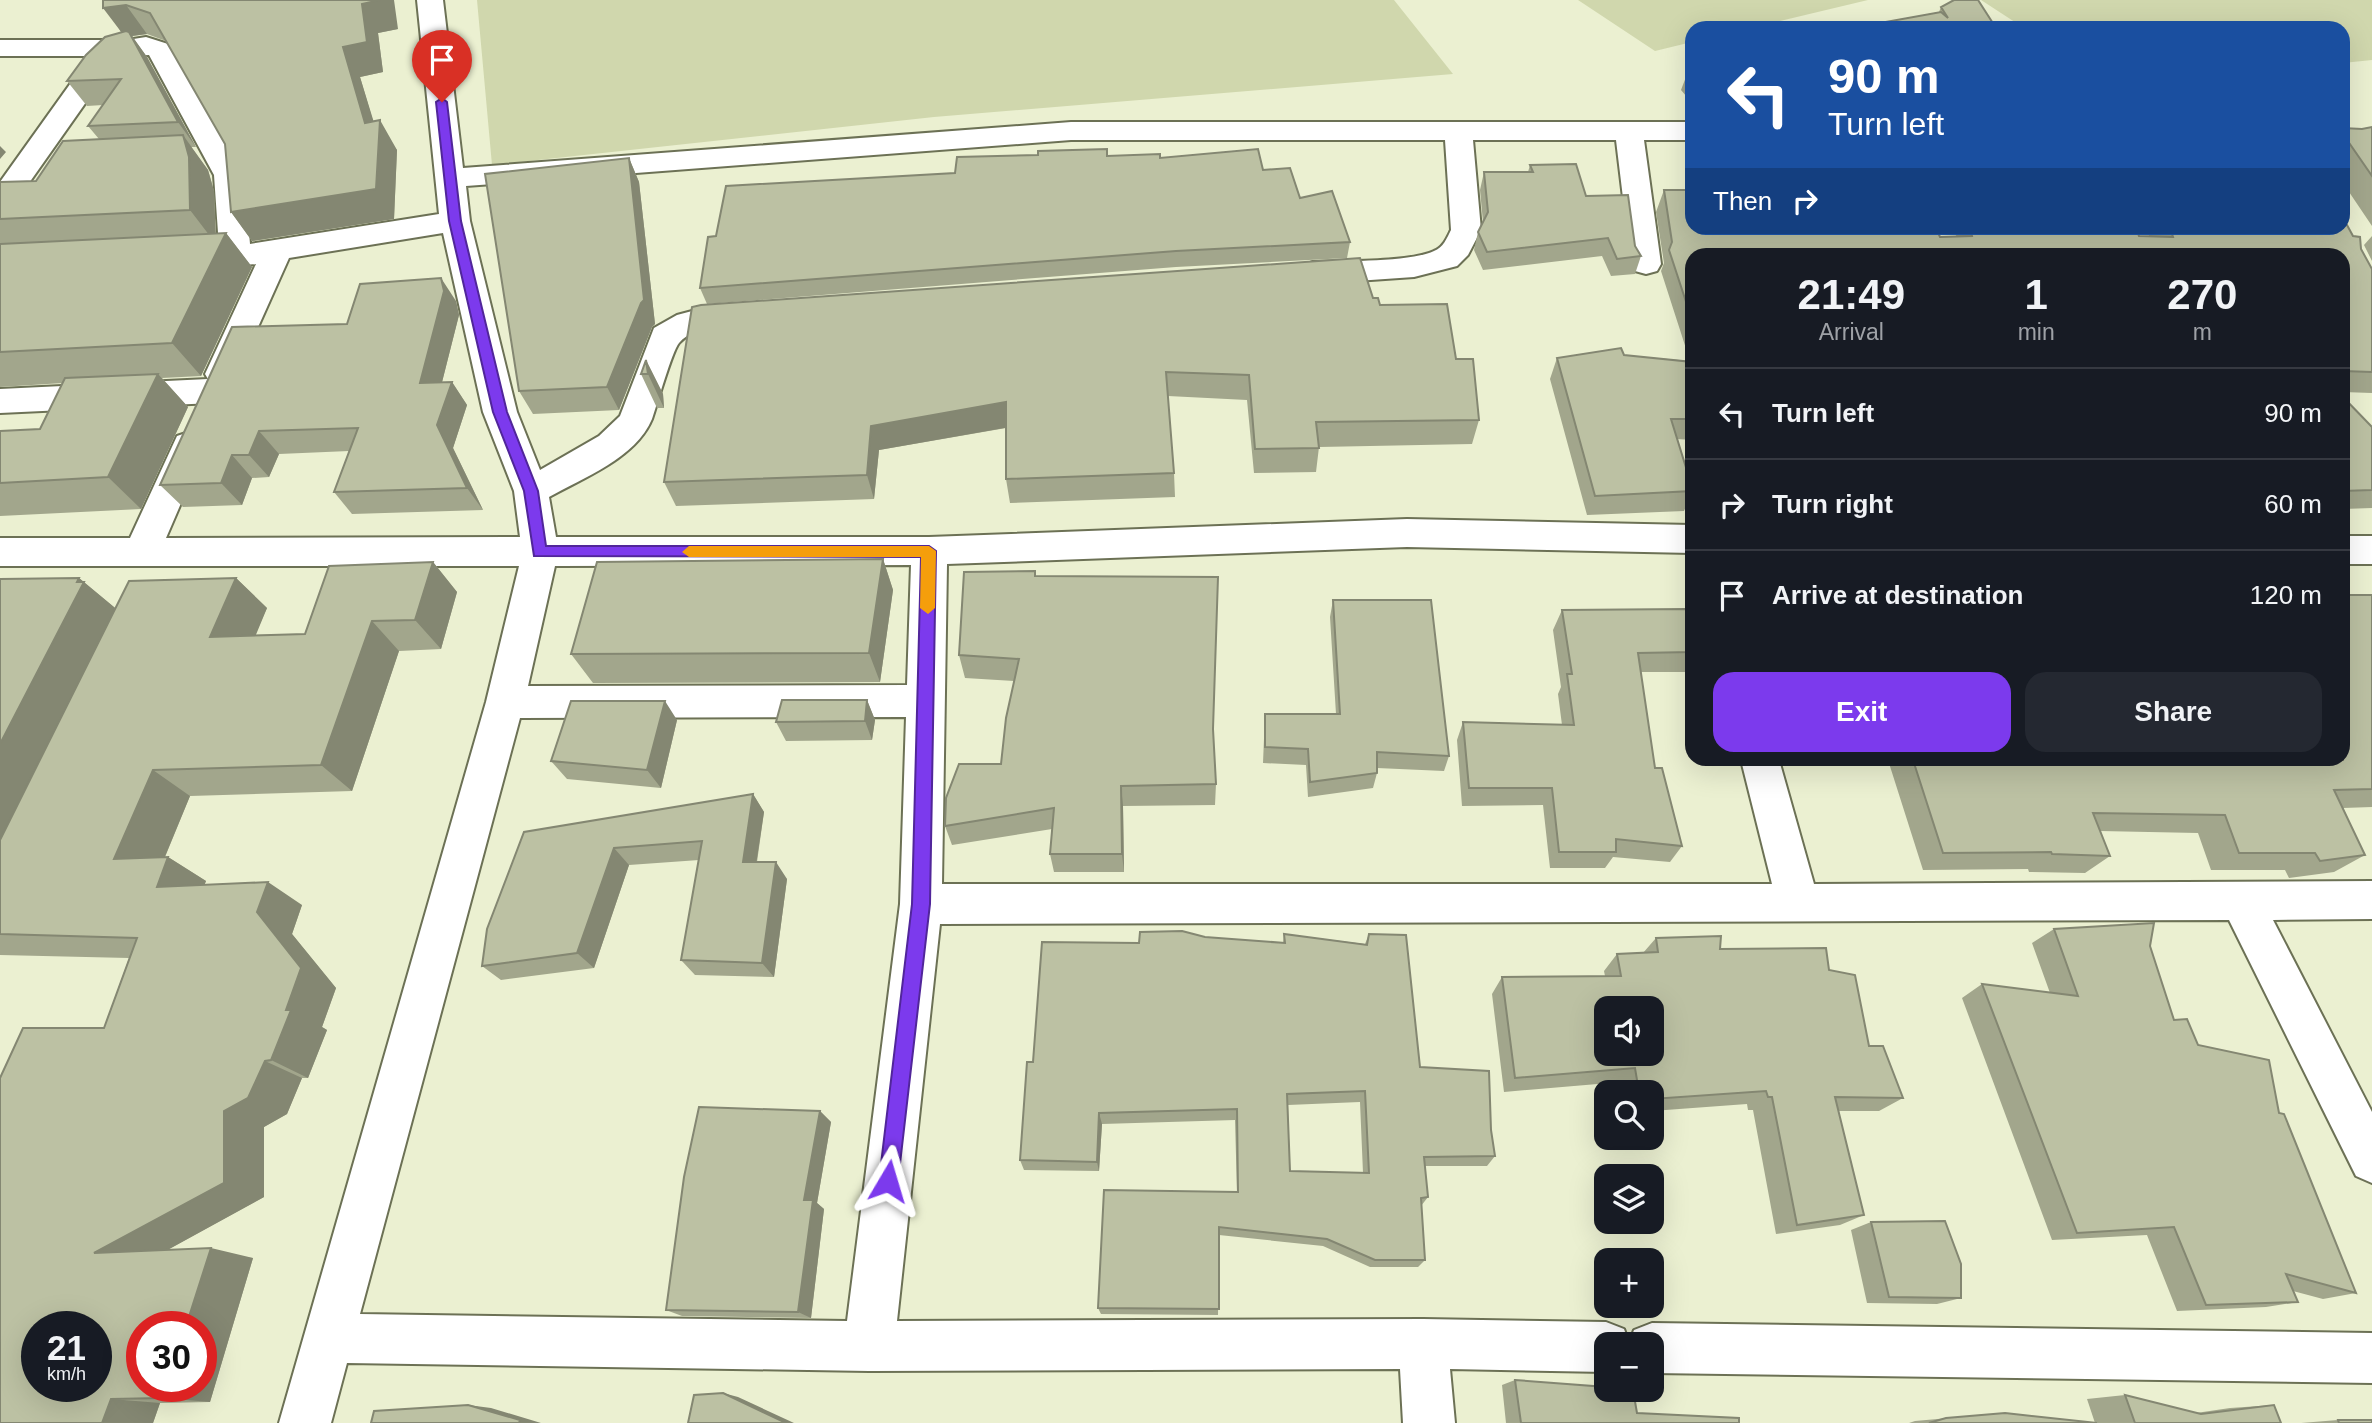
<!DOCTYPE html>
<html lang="en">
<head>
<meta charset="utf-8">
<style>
	:root { --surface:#171b24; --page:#242831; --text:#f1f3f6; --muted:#9ea1a6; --line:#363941; --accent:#7c3aed }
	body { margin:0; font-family:Helvetica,sans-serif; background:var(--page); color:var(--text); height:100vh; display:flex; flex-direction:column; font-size:26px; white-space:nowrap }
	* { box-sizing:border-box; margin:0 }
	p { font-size:23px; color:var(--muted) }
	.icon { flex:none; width:38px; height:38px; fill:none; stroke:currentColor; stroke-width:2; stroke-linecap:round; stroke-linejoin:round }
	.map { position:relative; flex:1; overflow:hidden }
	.panel { position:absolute; left:1685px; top:248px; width:665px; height:518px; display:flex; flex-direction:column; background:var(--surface); border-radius:21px; box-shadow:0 7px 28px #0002 }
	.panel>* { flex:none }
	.hud { position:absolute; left:1685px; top:21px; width:665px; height:214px; border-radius:21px; box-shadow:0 7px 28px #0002; background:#1a4fa0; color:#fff; overflow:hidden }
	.fabs { position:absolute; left:1594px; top:996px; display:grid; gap:14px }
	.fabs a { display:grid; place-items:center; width:70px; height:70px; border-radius:14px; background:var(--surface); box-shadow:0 7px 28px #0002; font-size:35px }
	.speed { position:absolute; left:21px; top:1311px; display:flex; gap:14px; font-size:35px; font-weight:700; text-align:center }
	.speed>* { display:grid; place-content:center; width:91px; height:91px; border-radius:50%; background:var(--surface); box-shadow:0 7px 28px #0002; line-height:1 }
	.speed small { font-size:18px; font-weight:400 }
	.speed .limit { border:10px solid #d22; background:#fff; color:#111 }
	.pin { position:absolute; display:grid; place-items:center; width:60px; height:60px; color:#fff; margin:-72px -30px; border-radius:50% 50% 50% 0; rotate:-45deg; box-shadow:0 0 7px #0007 }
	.pin .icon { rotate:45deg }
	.me { position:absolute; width:77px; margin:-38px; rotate:7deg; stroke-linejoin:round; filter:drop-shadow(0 0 5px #0008) }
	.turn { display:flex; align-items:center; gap:24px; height:147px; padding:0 28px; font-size:32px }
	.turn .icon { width:91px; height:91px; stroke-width:2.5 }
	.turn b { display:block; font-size:49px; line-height:60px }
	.then { display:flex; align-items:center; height:66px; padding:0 28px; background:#0003; gap:14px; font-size:26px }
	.eta { display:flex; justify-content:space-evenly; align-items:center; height:119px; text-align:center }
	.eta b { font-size:42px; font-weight:800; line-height:49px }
	.button { display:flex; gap:14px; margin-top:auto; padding:14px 28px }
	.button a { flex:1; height:80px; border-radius:21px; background:var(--accent); color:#fff; font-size:28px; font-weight:800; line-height:80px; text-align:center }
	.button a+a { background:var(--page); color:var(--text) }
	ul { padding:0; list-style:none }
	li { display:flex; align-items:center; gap:21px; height:91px; padding:0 28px; border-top:2px solid var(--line) }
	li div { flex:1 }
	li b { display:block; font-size:26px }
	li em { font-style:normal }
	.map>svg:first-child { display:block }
	.green { fill:#d0d7ad }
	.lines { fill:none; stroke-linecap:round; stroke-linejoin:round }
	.street-casing { stroke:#6c7155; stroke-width:4 }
	.street { fill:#fff; fill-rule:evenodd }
	.wall { fill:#a2a68c; fill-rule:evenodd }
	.shaded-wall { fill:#848772 }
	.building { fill:#bcc1a3; stroke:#848772; stroke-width:2; fill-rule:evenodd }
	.route { fill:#7c3aed; stroke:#51269a; stroke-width:2 }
	.slow { fill:#f59e0b }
</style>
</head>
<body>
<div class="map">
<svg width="2372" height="1423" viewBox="0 0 2372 1423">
	<rect width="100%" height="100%" fill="#ebf0d1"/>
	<path class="green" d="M477 0H1394L1453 74 934 117 492 165Z
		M1578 0H1868L1751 28H1692V42L1655 51Z
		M1981 0H2372V60L2343 63V28H2024Z"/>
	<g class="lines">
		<g class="street-casing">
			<path id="street" d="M417 0H443L463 168 1071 122H1692V140H1644L1661 264 1657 271 1646 274 1635 271 1631 264 1616 140H1473L1481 230 1468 255 1457 266 1414 277 1313 284 1302 280 1298 273 1302 266 1313 262C1341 261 1412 262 1434 251 1443 248 1447 238 1451 230L1445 140H1071L466 186 470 221 517 412 540 470 599 436 620 416 654 328 677 315 711 306 740 305 751 308 756 316 751 324C729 330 696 323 679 343 672 351 657 405 652 419 636 458 583 478 549 497L556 537H929L1407 519 1692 525V553L1407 547 947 564 942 884H1772L1741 760H1779L1814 884 2372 881V919L2273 920 2372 1112V1183L2356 1176 2229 920 940 924 897 1321 1423 1319 1606 1322 1624 1329 1629 1343 1634 1330 1652 1323 2372 1333V1383L1652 1373V1344H1606V1372L1450 1369 1455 1423H1403L1400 1369 869 1371 347 1363 331 1423H279L486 702 519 566H0V538H130L177 436 189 432 201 436 206 445 166 538 520 537 514 491 483 412 443 233 289 258 237 374 233 382 226 384 229 391 225 399 213 403 0 413V389L208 379 205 374 256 264 191 269 180 266 176 259 180 252 219 247 214 175 149 55 125 56 103 78 10 210 0 213V182L83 66 95 56H0V40H127L146 37 168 44 244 175 250 244 439 214ZM911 565 907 685 528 686 555 566ZM906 717 900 904 847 1321 360 1314 520 718Z
				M2343 536H2372V564H2343Z"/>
		</g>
		<use href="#street" class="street"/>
	</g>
	<path class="wall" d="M103 0 398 29 378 33 383 72 360 77 373 121 397 150 394 219 252 241 231 212 225 144 166 41 147 34 132 36 147 57 196 147H191L208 170 214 191 216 234 226 233 252 267 201 376 162 378 188 407 141 509 0 516V431L40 429 63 383 0 387V182L36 181 99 139 88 126 103 105 87 106 67 81 121 32Z
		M1941 7 1996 28H1867L1869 25 1939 12Z
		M1692 68V103L1681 90 1689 69Z
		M2372 127V226L2343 183V128L2362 129Z
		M1692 136V183L1685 155Z
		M1107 156 1160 158 1263 170 1300 198 1350 242 1347 258 1176 267 707 304 700 288 716 236Z
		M629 158 639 182 655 324 652 327 619 410 533 414 519 391Z
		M1530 165 1586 196 1635 246 1641 256 1635 274 1611 276 1602 256 1483 270 1474 250 1478 232 1483 222 1480 190 1484 172H1528Z
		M1664 190 1940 237H1955L1961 228H2136L2139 236H2149L2146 228H2343L2361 249 2372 269V393L2343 392V256H1692V440L1677 439 1692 487V494L1684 511 1587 515 1550 379 1557 358 1624 355 1690 361 1661 271 1664 263 1656 212Z
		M2372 236V261L2364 245Z
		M1373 298 1380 305 1456 359 1479 420 1472 444 1319 447 1316 472 1254 473 1247 400 1168 396 1174 473 1175 497 1010 503 1006 479V428L879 450 874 499 676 506 664 482Z
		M456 301 459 315 442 382H452L467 405 453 448 483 510 352 514 334 492 349 451 279 454 269 477 252 478 242 505 183 507 160 485 347 324Z
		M646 360 663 394 664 408H657L641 374Z
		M2343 397 2372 427V508L2343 509Z
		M883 559 893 590 880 682 593 683 571 654Z
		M433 562 457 592 441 649 399 651 352 791 190 796 165 857H168L206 881 204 885 302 905 292 934 336 988 322 1027 327 1030 308 1078H302L287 1114 264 1127V1197L167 1250 253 1258 210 1402 160 1403 153 1423H0L104 1028 129 958 0 955V579L79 578 115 608 236 578 267 608 255 635 305 634Z
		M1035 571 1036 576 1213 729 1216 784 1215 805 1123 806 1124 872H1054L1050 854 1052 829 952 845 945 826 1001 764 1014 681 965 678 959 655Z
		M2372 595V807L2343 808 2365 855 2334 872 2289 878 2285 870H2211L2198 833 2100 831 2110 856 2085 873 2029 872 2028 869 1923 870 1888 760H2343Z
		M1333 600 1449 756 1444 771 1377 768V773L1373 788 1308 797 1306 765 1263 763 1265 714H1336L1330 617Z
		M1562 610 1692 632V660L1685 672H1641L1655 768 1682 846 1670 862 1613 857 1605 868H1550L1543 805 1462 806 1457 740 1463 722 1562 725 1558 694 1561 687 1553 630Z
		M867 700 875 720 872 740 786 741 776 722Z
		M677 720 661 788 567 779 551 761Z
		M753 794 764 812 757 862 787 879 774 977 695 975 681 960 699 860 629 865 594 968 501 980 482 966 524 832Z
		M2054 929 2150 946 2174 1020 2198 1045 2279 1113 2356 1293 2323 1299 2293 1291 2298 1302 2266 1307 2177 1311 2147 1235 2052 1240 1962 998 1982 984 2050 993 2032 943Z
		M1284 934 1365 944 1369 934 1420 1067 1491 1130 1495 1156 1487 1166H1425L1428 1197 1421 1206 1425 1260 1418 1267H1370L1323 1246 1219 1235 1218 1315 1101 1314 1098 1308 1237 1192 1235 1120 1102 1124 1099 1171 1024 1170 1020 1160 1033 1062 1139 943 1205 937 1283 943ZM1360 1102 1363 1173 1290 1171 1288 1105Z
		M1656 938 1720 949 1829 970 1869 1046 1903 1098 1879 1111H1838L1864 1215 1840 1225 1776 1234 1753 1110H1748L1747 1104 1652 1111V1092H1622L1621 1082 1504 1092 1492 994 1502 977 1605 976 1604 971 1617 954 1643 953Z
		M820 1111 831 1122 817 1203 824 1209 811 1318 682 1316 666 1310Z
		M1871 1222 1961 1298 1937 1304 1867 1303 1851 1230Z
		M1515 1380 1637 1413 1739 1423H1506L1502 1385Z
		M2125 1395 2196 1413 2230 1408 2274 1405 2281 1423H1909L1915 1421 2005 1413 2095 1423 2087 1399Z
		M2338 1420 2372 1423H2301Z"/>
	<path class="shaded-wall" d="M380 0H394L398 29 378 33 383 72 360 77 379 139 380 120 397 150 394 219 252 241 231 212 365 123 343 47 362 4Z
		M126 5 147 34 132 36 147 57 196 147 178 122 125 37 103 8Z
		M183 135 208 170 214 191 216 244 190 210Z
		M0 146 6 152 0 159Z
		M629 158 639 182 655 324 652 327 619 410 607 387Z
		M226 233 252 267 201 376 172 343Z
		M441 278 456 301 459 315 436 406 420 383Z
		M646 360 663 394 664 408 648 374Z
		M158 374 188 407 141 509 108 477Z
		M452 382 467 405 453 448 483 510 467 488 437 425Z
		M1006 402 1010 427 879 450 874 499 867 475 871 426Z
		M259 431 279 454 269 477 249 455Z
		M232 455 252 478 242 505 221 483Z
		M883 559 893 590 880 682 869 653Z
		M433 562 457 592 441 649 415 620Z
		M79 578 120 612 0 855V744Z
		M236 578 267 608 243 666 210 637Z
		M372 621 399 651 352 791 321 765Z
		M867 700 875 720 872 740 865 721Z
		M665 701 677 720 661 788 647 770Z
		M153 770 190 796 154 883 114 859Z
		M1121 786 1123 806 1124 872 1122 854Z
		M753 794 764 812 754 878 743 862Z
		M614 848 629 865 594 968 577 953Z
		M168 857 206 881 195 909 157 887Z
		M776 862 787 879 774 977 762 963Z
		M268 882 302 905 292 934 336 988 322 1027 327 1030 308 1078 271 1060 286 1010 257 912Z
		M265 1061 302 1078 287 1114 264 1127V1197L142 1264 94 1253 224 1111Z
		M820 1111 831 1122 817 1203 824 1209 811 1318 798 1312 804 1200Z
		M1099 1113 1102 1124 1099 1171 1097 1162Z
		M211 1248 253 1258 210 1402 163 1398 167 1386H201V1326H186Z
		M723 1393 738 1397 794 1423H786Z
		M111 1399 160 1403 153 1423H102Z
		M468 1405 491 1408 541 1423H519Z"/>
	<path class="building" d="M103 0H380L362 4 367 42 343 47 365 123 380 120 376 189 231 212 225 144 150 13 126 5 103 8Z
		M1954 0H1978L1996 28H1871L1869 25 1941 12 1948 18 1941 7Z
		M126 31 129 32 178 122 88 126 121 79 67 81 86 55 105 37Z
		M2372 127V176L2343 134V128L2362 129Z
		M183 135 189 157 190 210 0 219V182L36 181 63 141Z
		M1107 149V156L1160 154V158L1258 149 1263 170 1290 168 1300 198 1332 191 1350 242 1176 251 700 288 708 237 716 236 726 186 955 173 957 157 1038 155V151Z
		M629 158 644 300 641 303 607 387 519 391 485 174Z
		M1576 164 1586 196 1628 195 1635 246 1641 256 1617 259 1608 238 1487 252 1478 232 1488 212 1484 172H1533L1530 165Z
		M1664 190H1692V228H1936L1940 237 1972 236 1970 228H2136L2139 236 2173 237 2170 228H2343V225H2347L2353 236 2360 237 2361 249 2372 269V372L2343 371V256H1692V320L1669 250 1672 242Z
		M226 233 172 343 0 352V244Z
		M1360 258 1373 298H1378L1380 305 1447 304 1456 359H1473L1479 420 1316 422 1319 448 1255 449 1249 375 1166 372 1174 473 1006 479V402L871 426 867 475 664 482 692 307 701 305Z
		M441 278 444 291 420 383 452 382 437 425 467 488 334 492 358 428 259 431 249 455H232L221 483 160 485 232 327 347 324 360 284Z
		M1621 348 1624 355 1692 362V419H1671L1692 487V491L1595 496 1557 358Z
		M646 360 648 374H641Z
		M158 374 108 477 0 483V431L40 429 65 378Z
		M2343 397 2372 427V490L2343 491Z
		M883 559 869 653 571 654 597 562Z
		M433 562 415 620 372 621 321 765 153 770 114 859 168 857 157 887 268 882 257 912 301 968 286 1010H291L271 1060 265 1061 248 1098 224 1111V1183L94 1253 211 1248 186 1326H142V1386H167L163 1398 111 1399 102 1423H0V1078L23 1028H104L137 938 0 934V840L129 581 236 578 210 637 305 634 329 566ZM37 1326H96V1386H37Z
		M1035 571V576L1218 577 1213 729 1216 784 1121 786 1122 854H1050L1054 808 945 826 946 798 959 764H1001L1006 718 1019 659 959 655 964 572Z
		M79 578 77 582H84L0 744V579Z
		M2343 595H2372V789L2334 790 2365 855 2320 861 2315 853H2239L2225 815 2093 813 2110 856 2052 854 2051 852 1943 853 1913 760H2343Z
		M1333 600H1431L1449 756 1377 752V773L1310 782 1308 749 1265 747V714H1340Z
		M1686 609 1692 632V652L1638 653 1655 768H1662L1682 846 1616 839V852H1559L1552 788H1469L1463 722 1574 725 1567 674H1572L1562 610Z
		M782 700H867L865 721 776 722Z
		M571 701H665L647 770 551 761Z
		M753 794 743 862H776L762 963 681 960 702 841 614 848 577 953 482 966 487 929 524 832Z
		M2154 923 2150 946 2174 1020 2187 1019 2198 1045 2269 1060 2279 1113 2284 1114 2356 1293 2286 1274 2298 1302 2206 1305 2174 1227 2077 1233 1982 984 2078 996 2054 929Z
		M1182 931 1205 937 1285 943 1284 934 1367 945 1369 934 1406 935 1420 1067 1489 1071 1491 1130 1495 1156 1424 1157 1428 1197 1421 1198 1425 1260H1375L1327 1239 1219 1227V1309L1098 1308 1104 1190 1238 1192 1237 1109 1099 1113 1097 1162 1020 1160 1027 1062H1033L1042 942 1139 943 1140 932ZM1365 1091 1369 1173 1290 1171 1287 1094Z
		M1721 936 1720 949 1826 948 1829 970 1855 975 1869 1046H1883L1903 1098 1835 1097 1864 1215 1797 1225 1772 1097H1768L1766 1091 1652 1099V1092H1639L1635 1068 1515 1078 1502 977 1621 976 1617 954 1658 952 1656 938ZM1606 1008H1652V1054H1606Z
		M699 1107 820 1111 804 1200H813L798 1312 666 1310 684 1177Z
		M1945 1221 1961 1264V1298L1889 1297 1871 1222Z
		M1515 1380 1606 1387V1390H1633L1637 1413 1739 1418V1423H1521Z
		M723 1393 786 1423H688L694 1395Z
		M2125 1395 2201 1414 2274 1405 2281 1423H2135Z
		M468 1405 520 1420 519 1423H371L374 1411Z
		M2005 1413 2097 1423H1929L1946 1418Z
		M2338 1420H2372V1423H2339Z"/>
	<path class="route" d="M442 98 447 102 461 221 507 412 538 491 546 546H929L936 551 930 904 898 1181 895 1187 888 1190 881 1187 879 1181 912 904 921 557 534 556 524 491 493 412 449 221 436 102Z"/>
	<path class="slow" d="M689 546H929L936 551 935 608 928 614 920 608 921 557H689L682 552Z"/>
</svg>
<div class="fabs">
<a><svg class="icon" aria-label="sound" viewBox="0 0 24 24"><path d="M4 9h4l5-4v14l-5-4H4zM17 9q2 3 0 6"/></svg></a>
<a><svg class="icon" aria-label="search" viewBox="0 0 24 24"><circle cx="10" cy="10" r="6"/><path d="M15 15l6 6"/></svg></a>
<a><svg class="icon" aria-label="layers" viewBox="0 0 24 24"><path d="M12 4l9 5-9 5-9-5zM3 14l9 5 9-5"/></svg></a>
<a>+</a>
<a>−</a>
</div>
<div class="speed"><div>21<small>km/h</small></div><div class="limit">30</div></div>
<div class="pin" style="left:442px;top:102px;background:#d93025"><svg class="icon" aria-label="arrive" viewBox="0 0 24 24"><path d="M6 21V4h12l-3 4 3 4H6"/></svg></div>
<svg class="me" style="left:888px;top:1181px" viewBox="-20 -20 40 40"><path d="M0-17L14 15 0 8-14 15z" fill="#7c3aed" stroke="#fff" stroke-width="4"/></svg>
<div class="hud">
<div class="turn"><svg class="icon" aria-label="left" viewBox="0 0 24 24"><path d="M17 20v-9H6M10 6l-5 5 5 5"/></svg><div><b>90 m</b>Turn left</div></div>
<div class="then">Then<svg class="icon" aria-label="right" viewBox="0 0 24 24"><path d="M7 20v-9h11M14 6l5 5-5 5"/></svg></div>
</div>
<section class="panel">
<div class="eta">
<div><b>21:49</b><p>Arrival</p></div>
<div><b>1</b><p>min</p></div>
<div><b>270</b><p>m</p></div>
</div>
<ul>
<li><svg class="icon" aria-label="left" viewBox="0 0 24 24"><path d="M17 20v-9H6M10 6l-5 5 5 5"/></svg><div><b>Turn left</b></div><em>90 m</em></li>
<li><svg class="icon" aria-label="right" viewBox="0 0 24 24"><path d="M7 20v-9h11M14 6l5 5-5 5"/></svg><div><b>Turn right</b></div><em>60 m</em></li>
<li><svg class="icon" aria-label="arrive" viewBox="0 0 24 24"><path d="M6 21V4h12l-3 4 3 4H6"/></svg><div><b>Arrive at destination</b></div><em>120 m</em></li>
</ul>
<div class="button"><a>Exit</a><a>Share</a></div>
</section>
</div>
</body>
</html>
